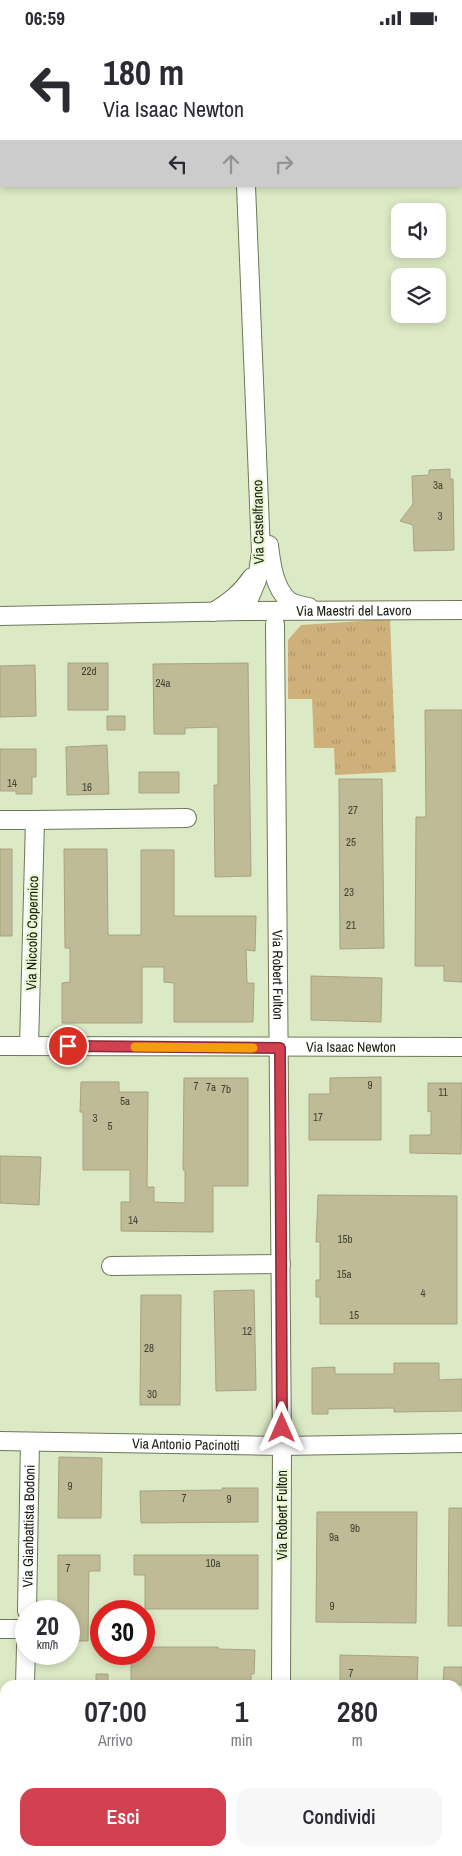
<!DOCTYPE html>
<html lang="it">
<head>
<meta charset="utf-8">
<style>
	:root { --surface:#fff; --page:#f7f7f7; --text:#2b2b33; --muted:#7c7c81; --accent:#d14150 }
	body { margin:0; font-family:"Archivo Narrow",sans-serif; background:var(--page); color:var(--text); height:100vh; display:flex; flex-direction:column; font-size:19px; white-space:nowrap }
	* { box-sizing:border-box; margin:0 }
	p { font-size:16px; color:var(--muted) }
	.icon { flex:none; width:28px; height:28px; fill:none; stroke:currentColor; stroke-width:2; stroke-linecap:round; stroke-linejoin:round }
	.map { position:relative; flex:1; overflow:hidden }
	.sheet { position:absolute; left:0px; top:1645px; width:462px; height:176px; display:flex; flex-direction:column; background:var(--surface); border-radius:15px 15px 0 0; box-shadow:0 2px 8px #0003 }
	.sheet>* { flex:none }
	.top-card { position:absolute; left:0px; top:0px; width:462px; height:152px; box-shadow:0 2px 8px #0003; background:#fff; color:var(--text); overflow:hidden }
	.fabs { position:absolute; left:391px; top:168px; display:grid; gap:10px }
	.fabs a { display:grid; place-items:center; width:55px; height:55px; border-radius:10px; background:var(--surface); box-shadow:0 2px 8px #0003; font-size:25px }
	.speed { position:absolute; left:15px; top:1565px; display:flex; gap:10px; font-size:25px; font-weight:700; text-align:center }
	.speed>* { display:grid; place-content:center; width:65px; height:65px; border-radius:50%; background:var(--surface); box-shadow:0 2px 8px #0003; line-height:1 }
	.speed small { font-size:12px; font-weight:400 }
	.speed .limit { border:8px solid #d22; background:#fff; color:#111 }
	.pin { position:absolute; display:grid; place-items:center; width:42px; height:42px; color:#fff; margin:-21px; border:2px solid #fff; border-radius:50%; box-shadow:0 1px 5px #0007 }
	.me { position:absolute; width:55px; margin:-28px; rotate:0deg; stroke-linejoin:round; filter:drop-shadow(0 0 4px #0008) }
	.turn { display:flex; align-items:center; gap:18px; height:105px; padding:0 20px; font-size:22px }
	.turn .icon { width:65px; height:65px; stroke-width:2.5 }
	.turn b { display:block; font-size:35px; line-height:42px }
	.lanes { display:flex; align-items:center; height:48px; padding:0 20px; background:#0003; justify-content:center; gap:25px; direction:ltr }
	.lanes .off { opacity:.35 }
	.eta { display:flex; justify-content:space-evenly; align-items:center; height:85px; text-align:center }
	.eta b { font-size:30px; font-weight:600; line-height:35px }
	.action { display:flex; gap:10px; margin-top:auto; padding:10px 20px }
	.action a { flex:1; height:58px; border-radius:15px; background:var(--accent); color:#fff; font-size:20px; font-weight:600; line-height:58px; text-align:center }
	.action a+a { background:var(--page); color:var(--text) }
	.status { display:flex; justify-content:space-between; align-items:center; height:35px; padding:0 25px; background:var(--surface); direction:ltr }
	.status svg { height:14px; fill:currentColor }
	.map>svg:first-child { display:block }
	.grass { fill:url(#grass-tufts) }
	.building { fill:#bebb96; stroke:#a7a380 }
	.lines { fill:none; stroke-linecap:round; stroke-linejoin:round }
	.minor-casing { stroke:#6d7858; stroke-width:20 }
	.minor { stroke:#fff; stroke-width:18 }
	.route-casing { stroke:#882a34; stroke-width:12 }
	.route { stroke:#d14150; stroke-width:9 }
	.slow { stroke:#f59e0b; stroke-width:9 }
	.labels { text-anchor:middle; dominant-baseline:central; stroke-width:4.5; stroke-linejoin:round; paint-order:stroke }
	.number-label { font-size:11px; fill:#404330 }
	.street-label { font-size:14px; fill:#161b0e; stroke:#e9f7d2 }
</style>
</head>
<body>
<div class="status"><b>06:59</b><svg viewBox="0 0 49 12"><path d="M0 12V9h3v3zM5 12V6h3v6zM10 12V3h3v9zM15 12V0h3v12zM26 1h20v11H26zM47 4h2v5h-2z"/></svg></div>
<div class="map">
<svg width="462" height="1821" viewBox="0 0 462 1821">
	<defs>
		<pattern id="grass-tufts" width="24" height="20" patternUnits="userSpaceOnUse" patternTransform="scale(1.25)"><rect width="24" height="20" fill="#ceb07a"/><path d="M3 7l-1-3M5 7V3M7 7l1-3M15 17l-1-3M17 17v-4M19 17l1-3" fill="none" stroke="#b09768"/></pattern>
	</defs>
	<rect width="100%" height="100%" fill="#dce9c5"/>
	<path class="grass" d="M390 584 396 737 335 740 334 713H314L312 664H288V605L301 590Z
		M458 1780H462V1821H424V1816H458Z"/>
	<path class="building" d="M450 434V444H453L454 515 414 516 413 490 400 486 413 469 412 441 429 440V435Z
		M68 628H108V675H68Z
		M248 628 251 841 215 842 214 750H218V692L185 693V699H154L153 629Z
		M35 630 36 681 0 682V631Z
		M425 675H462V947L444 946V931H415L416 782H426Z
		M107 681H125V695H107Z
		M107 710 109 759 67 760 66 712Z
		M0 714H36V742H32V759H16V756H0Z
		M139 737H179V758H139Z
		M339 744H382L384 913 340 914Z
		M0 814H12V901H0Z
		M64 814H107L108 900H141V815H174V881H256L255 916 246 915 247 948H254L253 987H174V948L164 947V932H142V988H62V948L70 947V913H65Z
		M311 941 382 943 381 987 311 985Z
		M381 1042V1105H309V1059H330V1043Z
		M184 1043H248V1151H213V1197L121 1196V1167H130V1135H83V1077H80L81 1047H119V1057H148L147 1152H154V1167L185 1168V1135H183Z
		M428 1048H462L461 1119 410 1118V1100H431V1076L428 1077Z
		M0 1121 41 1122 39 1170 0 1168Z
		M318 1160 457 1161V1289H320V1262H316V1245H320V1207H316Z
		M254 1255 256 1355 216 1356 214 1256Z
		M141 1260H181L180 1370H140Z
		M394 1328H439V1345L462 1344V1376L394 1377V1373L328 1374V1379H312V1333L335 1332V1339H394Z
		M59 1422 102 1423 101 1483H58Z
		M222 1453H258V1487L141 1488 140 1456 223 1455Z
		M449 1473H462V1591H448Z
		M317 1477H417L416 1588 316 1587Z
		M58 1520H100V1536H89L88 1606H69V1576H58Z
		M134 1520H258V1574H145V1540H134Z
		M144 1612H218V1614L255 1615 254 1639H251V1650H131V1619H144Z
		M340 1620 418 1622 417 1650H340Z
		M444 1632H462V1650H443Z
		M96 1639H108V1650H96Z"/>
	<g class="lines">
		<g class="minor-casing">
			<g id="minor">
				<path d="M240 0V1"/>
				<path d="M269 510C271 528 274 553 289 566 294 569 303 571 309 572"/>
				<path d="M244 576 257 545 261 517 246 151"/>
				<path d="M213 577C230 567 241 558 252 542"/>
				<path id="s1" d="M0 581 244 576 462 575"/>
				<path id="s2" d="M275 589 282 1411 281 1650"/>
				<path d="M0 785H35L29 1011"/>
				<path d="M35 785 187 783"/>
				<path id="s3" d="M0 1011 462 1012"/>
				<path d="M111 1231 281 1229"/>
				<path id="s4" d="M0 1406 282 1411 462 1408"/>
				<path id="s5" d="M27 1576 30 1407"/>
				<path d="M0 1594H26"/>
				<path d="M25 1650 26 1611"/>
				<path d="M458 1695H462"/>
				<path d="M0 1744 5 1745"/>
				<path d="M20 1821V1816"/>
				<path d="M280 1821V1816"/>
			</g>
		</g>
		<use href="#minor" class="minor"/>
	</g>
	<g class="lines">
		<g class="route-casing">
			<path id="route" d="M68 1011 280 1013 282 1393"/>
		</g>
		<use href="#route" class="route"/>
		<path class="slow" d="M135 1012 253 1013"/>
	</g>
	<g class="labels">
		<g class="number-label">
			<text x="438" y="450">3a</text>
			<text x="440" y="481">3</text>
			<text x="89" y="636">22d</text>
			<text x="163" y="648">24a</text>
			<text x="12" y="748">14</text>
			<text x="87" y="752">16</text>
			<text x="353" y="775">27</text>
			<text x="351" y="807">25</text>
			<text x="349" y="857">23</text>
			<text x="351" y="890">21</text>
			<text x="370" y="1050">9</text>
			<text x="196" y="1051">7</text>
			<text x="211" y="1052">7a</text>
			<text x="226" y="1054">7b</text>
			<text x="443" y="1057">11</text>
			<text x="125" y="1066">5a</text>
			<text x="318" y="1082">17</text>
			<text x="95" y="1083">3</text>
			<text x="110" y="1091">5</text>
			<text x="133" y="1185">14</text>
			<text x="345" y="1204">15b</text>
			<text x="344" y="1239">15a</text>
			<text x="423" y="1258">4</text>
			<text x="354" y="1280">15</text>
			<text x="247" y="1296">12</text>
			<text x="149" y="1313">28</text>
			<text x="152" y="1359">30</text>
			<text x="70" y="1451">9</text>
			<text x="184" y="1463">7</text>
			<text x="229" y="1464">9</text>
			<text x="355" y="1493">9b</text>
			<text x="334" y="1502">9a</text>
			<text x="213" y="1528">10a</text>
			<text x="68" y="1533">7</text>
			<text x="332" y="1571">9</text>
			<text x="351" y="1638">7</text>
		</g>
		<g class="street-label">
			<text transform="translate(258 487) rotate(-91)">Via Castelfranco</text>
			<text stroke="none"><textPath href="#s1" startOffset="354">Via Maestri del Lavoro</textPath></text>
			<text transform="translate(32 898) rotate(-89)">Via Niccolò Copernico</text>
			<text stroke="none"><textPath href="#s2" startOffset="351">Via Robert Fulton</textPath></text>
			<text stroke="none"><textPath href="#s3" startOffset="351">Via Isaac Newton</textPath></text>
			<text stroke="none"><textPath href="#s4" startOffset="186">Via Antonio Pacinotti</textPath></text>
			<text transform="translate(282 1480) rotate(-90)">Via Robert Fulton</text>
			<text stroke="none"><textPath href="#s5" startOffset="85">Via Gianbattista Bodoni</textPath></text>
		</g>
	</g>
</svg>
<div class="fabs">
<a><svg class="icon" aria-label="sound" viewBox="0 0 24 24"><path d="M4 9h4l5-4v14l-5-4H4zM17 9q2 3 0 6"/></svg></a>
<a><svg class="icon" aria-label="layers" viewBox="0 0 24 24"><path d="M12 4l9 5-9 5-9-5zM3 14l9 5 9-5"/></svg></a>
</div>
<div class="speed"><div>20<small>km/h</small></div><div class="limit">30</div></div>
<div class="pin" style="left:68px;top:1011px;background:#d93025"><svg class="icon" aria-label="arrive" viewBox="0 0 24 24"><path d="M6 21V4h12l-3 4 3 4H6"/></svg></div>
<svg class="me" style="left:282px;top:1393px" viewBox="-20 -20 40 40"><path d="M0-17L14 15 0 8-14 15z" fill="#d14150" stroke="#fff" stroke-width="4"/></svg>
<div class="top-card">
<div class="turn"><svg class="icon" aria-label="left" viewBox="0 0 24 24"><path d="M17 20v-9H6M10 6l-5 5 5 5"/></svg><div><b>180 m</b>Via Isaac Newton</div></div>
<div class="lanes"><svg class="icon" aria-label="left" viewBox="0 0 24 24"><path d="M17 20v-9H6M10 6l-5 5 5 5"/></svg><svg class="icon off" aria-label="ahead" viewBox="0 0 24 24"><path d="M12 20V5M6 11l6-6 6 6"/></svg><svg class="icon off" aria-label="right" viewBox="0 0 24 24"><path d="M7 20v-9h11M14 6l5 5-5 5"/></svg></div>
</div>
<section class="sheet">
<div class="eta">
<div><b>07:00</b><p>Arrivo</p></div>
<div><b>1</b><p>min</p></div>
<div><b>280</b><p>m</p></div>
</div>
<div class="action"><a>Esci</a><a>Condividi</a></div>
</section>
</div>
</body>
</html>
